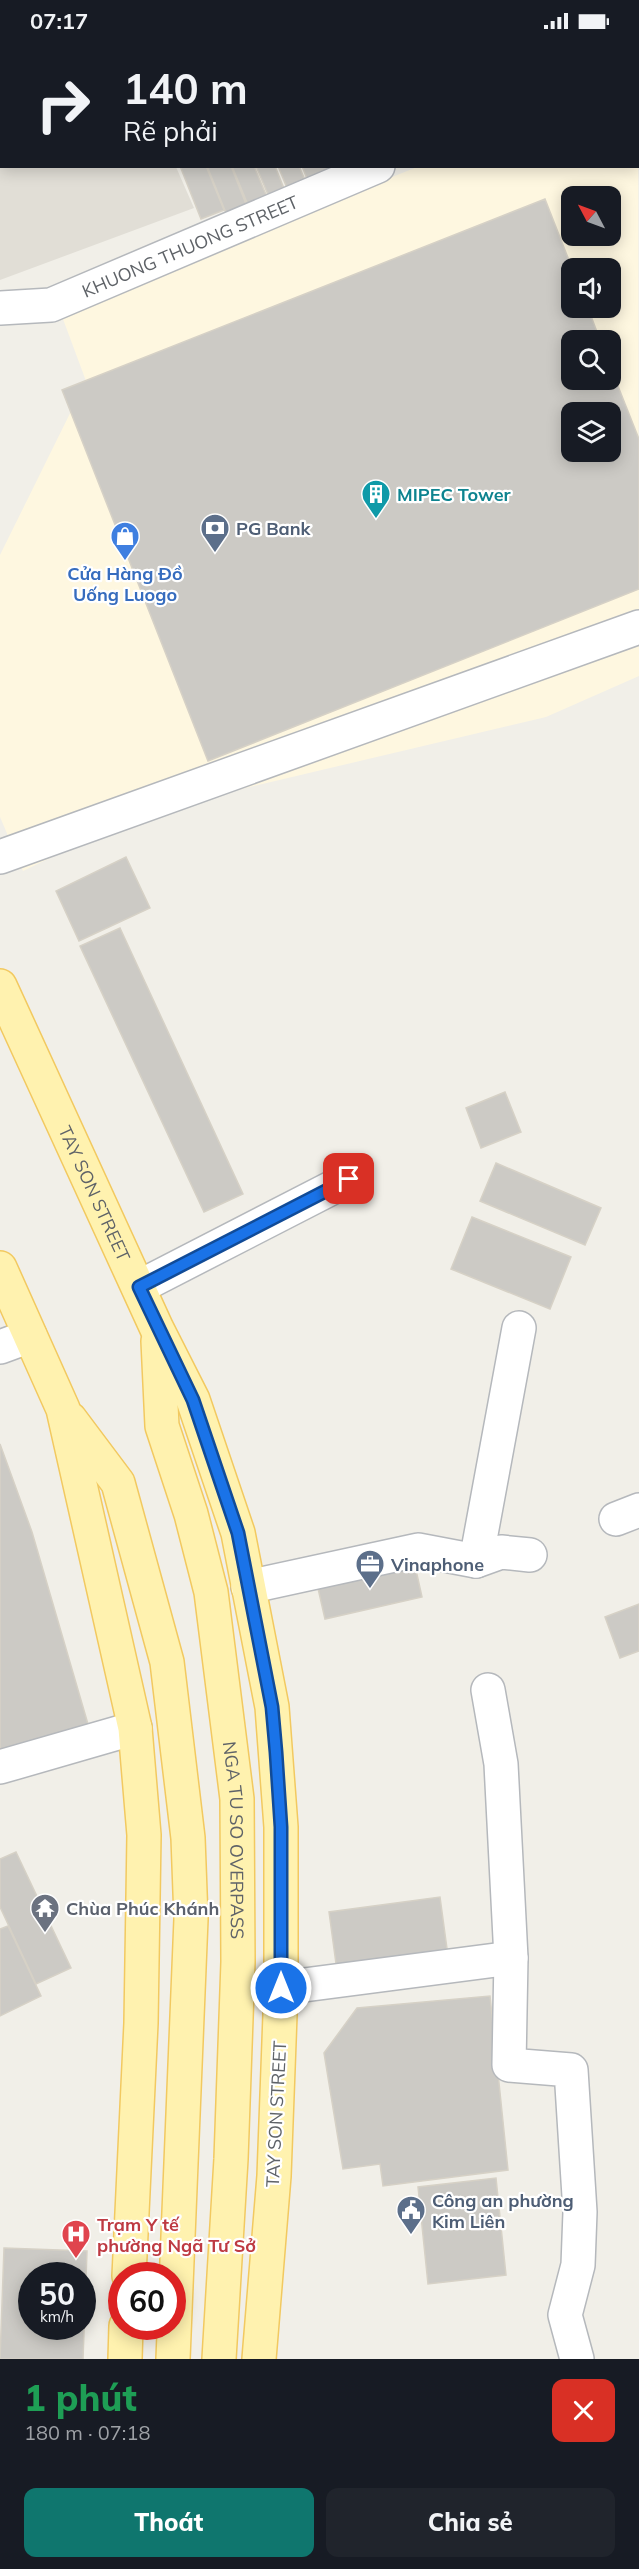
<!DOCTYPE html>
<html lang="vi">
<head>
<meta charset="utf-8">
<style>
	:root { --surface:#171b24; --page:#20242c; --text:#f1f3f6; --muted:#9ea1a6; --accent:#0f766e }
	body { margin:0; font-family:Mulish,sans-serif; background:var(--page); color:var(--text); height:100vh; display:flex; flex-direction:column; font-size:22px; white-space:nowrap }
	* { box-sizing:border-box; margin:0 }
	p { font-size:20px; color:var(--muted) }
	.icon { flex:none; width:33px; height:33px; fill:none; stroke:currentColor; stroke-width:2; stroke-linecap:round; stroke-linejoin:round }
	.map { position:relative; height:2317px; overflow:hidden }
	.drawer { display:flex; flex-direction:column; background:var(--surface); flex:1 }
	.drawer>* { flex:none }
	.hud { position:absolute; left:0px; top:0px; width:639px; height:126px; box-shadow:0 3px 15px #0003; background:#171b24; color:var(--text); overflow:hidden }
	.needle { width:39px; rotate:311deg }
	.buttons { position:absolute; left:561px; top:144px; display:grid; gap:12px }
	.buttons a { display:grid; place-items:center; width:60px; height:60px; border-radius:12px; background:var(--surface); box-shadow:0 3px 15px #0003; font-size:30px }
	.speed { position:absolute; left:18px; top:2220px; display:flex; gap:12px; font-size:30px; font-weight:700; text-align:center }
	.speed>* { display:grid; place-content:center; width:78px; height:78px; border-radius:50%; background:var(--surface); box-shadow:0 3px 15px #0003; line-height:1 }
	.speed small { font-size:15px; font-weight:400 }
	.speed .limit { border:9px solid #d22; background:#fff; color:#111 }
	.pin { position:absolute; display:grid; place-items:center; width:51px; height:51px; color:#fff; margin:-26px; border-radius:12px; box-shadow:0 3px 9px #0006 }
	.me { position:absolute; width:66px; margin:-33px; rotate:0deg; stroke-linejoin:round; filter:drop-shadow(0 0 4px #0008) }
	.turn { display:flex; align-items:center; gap:21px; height:126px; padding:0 24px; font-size:27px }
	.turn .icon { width:78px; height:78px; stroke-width:2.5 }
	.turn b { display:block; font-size:42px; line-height:51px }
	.round { display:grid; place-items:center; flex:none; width:63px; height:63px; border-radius:12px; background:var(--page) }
	.head { display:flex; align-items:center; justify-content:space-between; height:102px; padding:0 24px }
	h1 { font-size:36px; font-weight:800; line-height:45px; color:#1e9e55 }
	.button { display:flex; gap:12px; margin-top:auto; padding:12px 24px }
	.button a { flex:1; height:69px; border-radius:12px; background:var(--accent); color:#fff; font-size:24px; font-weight:800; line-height:69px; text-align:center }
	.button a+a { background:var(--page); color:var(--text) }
	.status { display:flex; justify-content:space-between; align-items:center; height:42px; padding:0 30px; background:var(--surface); direction:ltr }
	.status svg { height:16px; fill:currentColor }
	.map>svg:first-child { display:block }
	.commercial { fill:#fef7e0; fill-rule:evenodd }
	.education { fill:#e1ded6 }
	.building { fill:#cccac5; stroke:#d6d1c6; stroke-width:1.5; fill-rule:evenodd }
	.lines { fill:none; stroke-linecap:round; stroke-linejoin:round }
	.minor-casing { stroke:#b5b8bc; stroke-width:36 }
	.major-casing { stroke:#f2c960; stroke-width:36 }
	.minor { stroke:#fff; stroke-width:33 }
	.major { stroke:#fff2af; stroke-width:33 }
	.route-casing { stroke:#114b97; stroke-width:15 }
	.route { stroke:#1a73e8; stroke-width:10 }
	.labels { text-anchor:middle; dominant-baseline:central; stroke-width:4.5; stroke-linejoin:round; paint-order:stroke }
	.street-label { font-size:18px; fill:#5f6368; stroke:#fff }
	.culture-label { font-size:18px; font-weight:bold; fill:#0d838f; stroke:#fff; text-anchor:start }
	.service-label { font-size:18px; font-weight:bold; fill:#4e5e75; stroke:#fff; text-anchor:start }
	.shop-label { font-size:18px; font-weight:bold; fill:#366cbe; stroke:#fff }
	.worship-label { font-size:18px; font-weight:bold; fill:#5b616d; stroke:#fff; text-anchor:start }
	.health-label { font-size:18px; font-weight:bold; fill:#be3a42; stroke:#fff; text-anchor:start }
</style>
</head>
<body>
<div class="status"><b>07:17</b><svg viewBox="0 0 49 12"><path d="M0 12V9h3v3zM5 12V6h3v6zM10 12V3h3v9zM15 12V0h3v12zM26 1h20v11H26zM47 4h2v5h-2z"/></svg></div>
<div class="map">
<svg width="639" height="2317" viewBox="0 0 639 2317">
	<rect width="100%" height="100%" fill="#f1efe8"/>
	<path class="commercial" d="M638 33 639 634 546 675 182 761 123 781 23 829 0 775V513L86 339 60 269 417 125 638 124ZM572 154H610V194H572ZM572 226H610V266H572ZM572 298H610V338H572ZM572 370H610V410H572Z"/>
	<path class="education" d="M0 0H425L2 2V124L176 125 194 166 0 238Z"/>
	<path class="building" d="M0 0 18 2H2V103Z
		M163 0H368L365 2Z
		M180 124H206L224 168 201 177Z
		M207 124H231L246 162 226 171Z
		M232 124H254L267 155 248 163Z
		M256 124H275L285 149 269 155Z
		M278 124H299L305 138 287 146Z
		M302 124H329L330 127 307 137Z
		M545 157 572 226V266H588L600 298H572V338H610V324L639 397V547L208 719 62 348ZM572 370H610V410H572Z
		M126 815 150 866 79 899 56 849Z
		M120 886 243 1152 204 1170 80 904Z
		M505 1050 521 1090 481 1106 466 1066Z
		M496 1121 601 1166 585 1203 480 1159Z
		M472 1175 571 1215 550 1267 451 1227Z
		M0 1402 32 1490 90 1689 0 1709Z
		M414 1519 422 1555 325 1577 317 1542Z
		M639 1562V1609L620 1616 605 1575Z
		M16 1810 71 1926 36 1942 0 1865V1817Z
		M440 1855 448 1914 337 1929 329 1870Z
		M8 1884 41 1954 0 1974V1887Z
		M490 1954 508 2128 383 2144 380 2122 343 2127 324 2011 357 1966Z
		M496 2136 506 2233 428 2242 418 2145Z
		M4 2206 87 2209 83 2317H0ZM32 2234H82V2284H32Z"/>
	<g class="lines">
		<g class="minor-casing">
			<g id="minor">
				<path d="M638 15 639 14"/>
				<path id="s1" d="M0 266 51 263 378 124"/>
				<path d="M0 815 639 585"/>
				<path d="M139 1245 349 1137"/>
				<path d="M0 1305 30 1294"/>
				<path d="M616 1477 639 1468"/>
				<path d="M476 1519 519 1286"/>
				<path d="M248 1545 418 1508 476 1519 501 1510 530 1513"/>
				<path d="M488 1648 501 1722 511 1916 509 2023 571 2028 580 2170 578 2223 565 2273 577 2317"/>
				<path d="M0 1725 135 1686"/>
				<path d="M281 1946 511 1916"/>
			</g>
		</g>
		<g class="major-casing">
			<g id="major">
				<path id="s2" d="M0 944 157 1287 193 1358 238 1491 272 1665 281 1785V1946L274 2134 259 2317"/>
				<path d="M0 1226 63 1367 135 1686 144 1793 141 1981 129 2234"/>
				<path id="s3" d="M158 1299 162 1384 191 1472 211 1550 237 1757 238 1920 231 2117 219 2317"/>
				<path d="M70 1377 118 1441 167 1620 188 1796 191 1877 173 2317"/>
				<path d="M125 2317 126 2284"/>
			</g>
		</g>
		<use href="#minor" class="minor"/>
		<use href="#major" class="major"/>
	</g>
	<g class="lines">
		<g class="route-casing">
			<path id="route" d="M281 1946V1785L276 1710 272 1665 238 1491 193 1358 139 1245 349 1137"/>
		</g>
		<use href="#route" class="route"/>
	</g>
	<defs>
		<g id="building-pin" transform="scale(1.5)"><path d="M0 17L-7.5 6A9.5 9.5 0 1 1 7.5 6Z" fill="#0f9aa8" stroke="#fff"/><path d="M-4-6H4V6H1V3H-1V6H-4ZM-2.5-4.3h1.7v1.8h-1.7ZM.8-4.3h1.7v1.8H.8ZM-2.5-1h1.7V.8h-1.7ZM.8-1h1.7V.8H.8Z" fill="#fff"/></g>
		<g id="bank-pin" transform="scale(1.5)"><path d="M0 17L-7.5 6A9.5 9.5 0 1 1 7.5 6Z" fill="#5c6f8a" stroke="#fff"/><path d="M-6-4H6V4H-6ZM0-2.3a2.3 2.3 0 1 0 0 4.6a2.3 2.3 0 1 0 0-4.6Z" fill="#fff"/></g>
		<g id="shop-pin" transform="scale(1.5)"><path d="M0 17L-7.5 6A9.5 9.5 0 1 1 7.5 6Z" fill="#3f7fe0" stroke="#fff"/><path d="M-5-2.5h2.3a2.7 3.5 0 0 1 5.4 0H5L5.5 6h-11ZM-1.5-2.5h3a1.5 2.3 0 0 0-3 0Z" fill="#fff"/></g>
		<g id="office-pin" transform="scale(1.5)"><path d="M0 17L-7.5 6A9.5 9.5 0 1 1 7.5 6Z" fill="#5c6f8a" stroke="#fff"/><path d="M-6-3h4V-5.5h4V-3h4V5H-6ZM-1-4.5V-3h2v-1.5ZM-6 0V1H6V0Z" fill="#fff"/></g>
		<g id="temple-pin" transform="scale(1.5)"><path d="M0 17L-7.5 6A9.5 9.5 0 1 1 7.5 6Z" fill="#6b7280" stroke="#fff"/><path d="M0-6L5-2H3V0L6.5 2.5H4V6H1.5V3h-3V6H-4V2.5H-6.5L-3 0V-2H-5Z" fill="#fff"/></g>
		<g id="civic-pin" transform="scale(1.5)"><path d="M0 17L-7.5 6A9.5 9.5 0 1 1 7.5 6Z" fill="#5c6f8a" stroke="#fff"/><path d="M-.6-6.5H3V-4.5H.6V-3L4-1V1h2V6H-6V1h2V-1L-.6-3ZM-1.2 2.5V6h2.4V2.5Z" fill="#fff"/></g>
		<g id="hospital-pin" transform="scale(1.5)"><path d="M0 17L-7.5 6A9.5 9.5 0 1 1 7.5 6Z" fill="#e0444e" stroke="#fff"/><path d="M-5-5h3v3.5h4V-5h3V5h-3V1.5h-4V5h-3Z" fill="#fff"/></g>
	</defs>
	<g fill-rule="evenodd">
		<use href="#building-pin" x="376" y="452"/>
		<use href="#bank-pin" x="215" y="486"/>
		<use href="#shop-pin" x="125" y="494"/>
		<use href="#office-pin" x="370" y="1522"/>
		<use href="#temple-pin" x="45" y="1866"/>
		<use href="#civic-pin" x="411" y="2168"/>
		<use href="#hospital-pin" x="76" y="2192"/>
	</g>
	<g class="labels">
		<g class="street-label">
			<text stroke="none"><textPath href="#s1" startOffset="202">KHUONG THUONG STREET</textPath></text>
			<text stroke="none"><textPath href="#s2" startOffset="228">TAY SON STREET</textPath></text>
			<text stroke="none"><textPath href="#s3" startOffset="508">NGA TU SO OVERPASS</textPath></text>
			<text transform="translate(276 2072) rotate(-87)">TAY SON STREET</text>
		</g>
		<g class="culture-label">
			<text x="397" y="452">MIPEC Tower</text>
		</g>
		<g class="service-label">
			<text x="236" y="486">PG Bank</text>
			<text x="391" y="1522">Vinaphone</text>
			<text x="432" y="2158">Công an phường<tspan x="432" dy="21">Kim Liên</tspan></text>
		</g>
		<g class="shop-label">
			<text x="125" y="531">Cửa Hàng Đồ<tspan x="125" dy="21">Uống Luogo</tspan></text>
		</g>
		<g class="worship-label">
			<text x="66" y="1866">Chùa Phúc Khánh</text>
		</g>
		<g class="health-label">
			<text x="97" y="2182">Trạm Y tế<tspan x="97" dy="21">phường Ngã Tư Sở</tspan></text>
		</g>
	</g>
</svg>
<div class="buttons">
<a><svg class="needle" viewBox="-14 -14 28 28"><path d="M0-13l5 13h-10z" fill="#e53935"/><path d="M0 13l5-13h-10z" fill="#9ea1a6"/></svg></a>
<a><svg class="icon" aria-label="sound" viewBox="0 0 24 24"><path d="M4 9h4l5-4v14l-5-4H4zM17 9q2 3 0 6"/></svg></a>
<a><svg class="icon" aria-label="search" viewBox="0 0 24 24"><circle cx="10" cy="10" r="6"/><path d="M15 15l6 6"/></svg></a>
<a><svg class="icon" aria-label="layers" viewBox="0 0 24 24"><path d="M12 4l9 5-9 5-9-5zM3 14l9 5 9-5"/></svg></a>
</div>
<div class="speed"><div>50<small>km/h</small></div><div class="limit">60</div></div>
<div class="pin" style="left:349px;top:1137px;background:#d93025"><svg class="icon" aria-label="arrive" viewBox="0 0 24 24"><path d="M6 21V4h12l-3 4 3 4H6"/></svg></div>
<svg class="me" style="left:281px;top:1946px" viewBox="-20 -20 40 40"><circle r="17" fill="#1a73e8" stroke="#fff" stroke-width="3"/><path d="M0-11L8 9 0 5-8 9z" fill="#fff"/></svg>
<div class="hud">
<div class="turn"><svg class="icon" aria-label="right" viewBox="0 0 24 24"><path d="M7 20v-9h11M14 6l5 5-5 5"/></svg><div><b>140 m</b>Rẽ phải</div></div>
</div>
</div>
<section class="drawer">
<div class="head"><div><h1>1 phút</h1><p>180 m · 07:18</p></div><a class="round" style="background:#d93025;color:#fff"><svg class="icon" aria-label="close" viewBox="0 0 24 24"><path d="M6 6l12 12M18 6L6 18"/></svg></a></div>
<div class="button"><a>Thoát</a><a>Chia sẻ</a></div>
</section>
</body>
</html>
